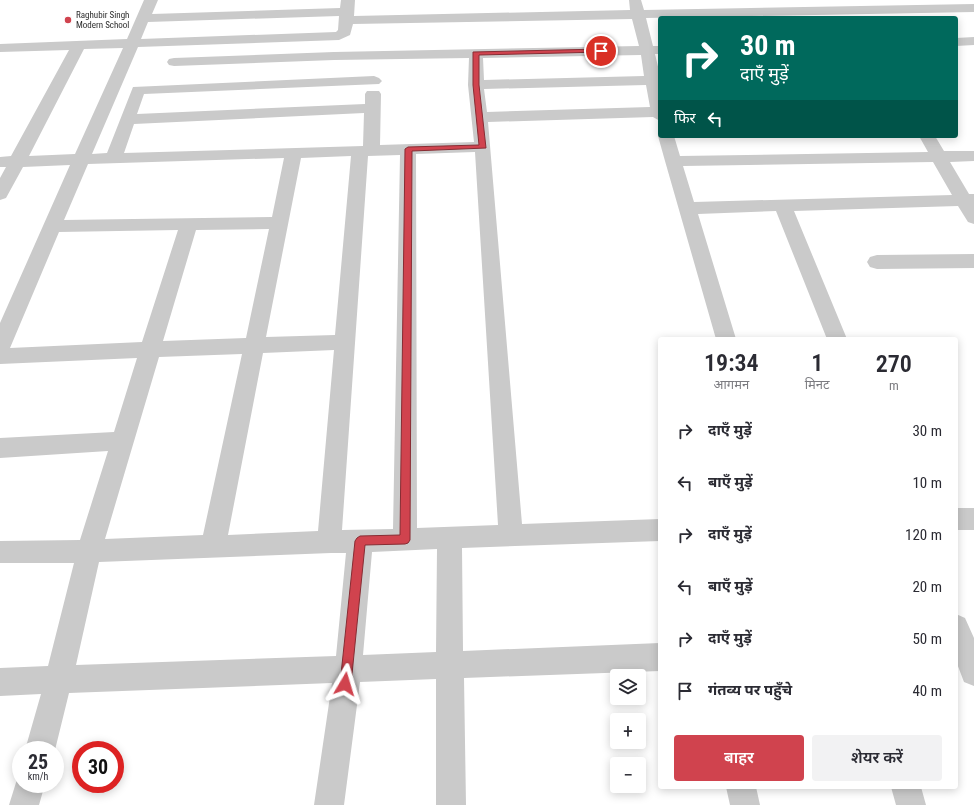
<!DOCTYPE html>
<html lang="hi">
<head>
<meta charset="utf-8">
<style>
	:root { --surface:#fff; --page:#f2f2f3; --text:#2b2b33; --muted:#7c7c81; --accent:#d0434e }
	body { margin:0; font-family:"Roboto Condensed","Noto Sans Devanagari",sans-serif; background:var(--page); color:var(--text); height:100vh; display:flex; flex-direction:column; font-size:15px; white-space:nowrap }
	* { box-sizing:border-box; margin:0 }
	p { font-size:13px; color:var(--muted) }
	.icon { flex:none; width:22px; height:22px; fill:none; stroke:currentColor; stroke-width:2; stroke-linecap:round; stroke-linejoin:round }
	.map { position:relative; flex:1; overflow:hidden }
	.side { position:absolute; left:658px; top:337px; width:300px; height:452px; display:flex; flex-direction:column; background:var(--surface); border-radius:4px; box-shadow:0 2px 10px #0003 }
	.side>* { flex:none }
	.top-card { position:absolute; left:658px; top:16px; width:300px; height:122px; border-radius:4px; box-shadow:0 2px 10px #0003; background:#00695c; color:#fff; overflow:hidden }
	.controls { position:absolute; left:610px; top:669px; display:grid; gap:8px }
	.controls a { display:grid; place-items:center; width:36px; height:36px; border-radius:4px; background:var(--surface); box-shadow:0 2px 10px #0003; font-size:20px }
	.speed { position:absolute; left:12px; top:741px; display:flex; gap:8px; font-size:20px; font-weight:700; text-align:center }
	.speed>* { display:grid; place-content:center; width:52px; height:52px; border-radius:50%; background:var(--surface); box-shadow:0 2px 10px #0003; line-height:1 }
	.speed small { font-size:10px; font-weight:400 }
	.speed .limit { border:6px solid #d22; background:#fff; color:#111 }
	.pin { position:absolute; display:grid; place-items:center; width:34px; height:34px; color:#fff; margin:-17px; border:2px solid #fff; border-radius:50%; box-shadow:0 1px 4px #0007 }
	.me { position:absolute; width:44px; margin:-22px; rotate:7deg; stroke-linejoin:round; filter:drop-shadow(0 0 3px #0008) }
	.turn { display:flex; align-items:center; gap:14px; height:84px; padding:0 16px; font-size:18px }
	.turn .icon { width:52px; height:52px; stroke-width:2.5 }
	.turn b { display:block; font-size:28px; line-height:34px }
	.then { display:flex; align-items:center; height:38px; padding:0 16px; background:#0003; gap:8px; font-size:15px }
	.eta { display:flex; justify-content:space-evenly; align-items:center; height:68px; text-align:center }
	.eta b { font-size:24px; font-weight:600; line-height:28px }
	.primary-button { display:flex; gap:8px; margin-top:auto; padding:8px 16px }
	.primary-button a { flex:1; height:46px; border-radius:4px; background:var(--accent); color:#fff; font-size:16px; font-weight:600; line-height:46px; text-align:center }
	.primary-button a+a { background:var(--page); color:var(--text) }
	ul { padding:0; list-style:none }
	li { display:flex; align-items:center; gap:12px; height:52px; padding:0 16px }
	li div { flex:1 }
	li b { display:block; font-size:15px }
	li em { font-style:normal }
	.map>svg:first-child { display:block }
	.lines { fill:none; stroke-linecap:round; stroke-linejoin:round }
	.street { fill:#cacaca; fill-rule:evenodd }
	.route { fill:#d0434e; stroke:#872c33 }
	.poi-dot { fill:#d0434e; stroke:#fff; stroke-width:1.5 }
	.labels { text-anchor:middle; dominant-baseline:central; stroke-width:4; stroke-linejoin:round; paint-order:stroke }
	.far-poi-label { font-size:9px; fill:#2d2d2d; stroke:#fff; text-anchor:start }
</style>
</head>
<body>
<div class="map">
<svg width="974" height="805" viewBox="0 0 974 805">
	<rect width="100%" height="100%" fill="#fff"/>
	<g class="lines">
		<path class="street" d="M144 0H158L152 14 340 8 341 0H355L354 16 630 10 629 0H641L644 10 974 4V12L646 18 653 46H660V54H655L660 75V121L653 117 488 122 522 524 660 519V541L462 548 463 651 660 643V671L464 678 466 805H436V679L360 682 344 805H314L332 683 69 693 55 750H25L41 694 0 696V668L48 666 74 563H0V541L80 540 108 451 0 458V438L114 432 137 358 0 364V323L70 165 23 167 6 198 0 200V178L6 167H0V157L11 156 69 50 0 52V44L127 39ZM339 16 338 30 336 32 141 39 148 22ZM632 19 639 46 334 52 174 58 169 59 167 62 169 65 174 66 334 60 469 58 468 85 474 142 380 145 381 94 379 91H367L365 94V104L137 114 144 94 379 84 382 81 379 78 374 76 133 87 107 153 92 154 138 47 339 40 350 35 353 24ZM123 48 75 154 29 156 84 49ZM641 55 644 76 484 80 483 58ZM646 85 650 107 487 112 484 89ZM364 113 363 146 124 153 134 124ZM475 152 498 525 417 528 416 154ZM400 155 393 529 342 530 368 156ZM351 156 335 335 266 337 301 158ZM284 158 272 217 64 220 88 164ZM269 229 246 338 163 341 196 230ZM178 230 142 342 10 348 59 232ZM334 350 318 531 228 535 263 353ZM242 354 203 535 105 539 159 357ZM437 549 436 652 363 655 372 552ZM331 553H346L336 656 76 665 99 562Z
			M974 37V45L956 46V38Z
			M660 133V136H674L680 156 928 152 919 136H935L944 151H974V161L950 162 969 194H974V224L968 222 958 206 794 211 847 339H827L776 211 698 214 736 339H716L665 161 658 136ZM933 162 952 195 694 202 683 166Z
			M974 254V268L877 269 870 267 867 262 870 257 877 255Z
			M956 508H974V530H956Z
			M956 614 965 618 974 638V686L964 682 956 661Z
			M19 773H21V784H45L39 805H9Z
			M726 787H756L760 805H730Z
			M891 787H921L926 805H896Z"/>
	</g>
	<path class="route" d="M601 49 604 51 603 52 479 55V85L486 148 412 151 410 540 408 543 405 544 365 545 351 684 349 688 345 690 341 688 340 684 355 541 357 538 360 536 400 535 405 149 408 147 479 145 473 85V52Z"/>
	<circle class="poi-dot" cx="68" cy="20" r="4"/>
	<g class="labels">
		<g class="far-poi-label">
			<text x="76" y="15">Raghubir Singh<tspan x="76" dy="10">Modern School</tspan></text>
		</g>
	</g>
</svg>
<div class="controls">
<a><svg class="icon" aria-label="layers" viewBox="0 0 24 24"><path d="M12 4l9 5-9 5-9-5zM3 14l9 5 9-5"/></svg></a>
<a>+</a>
<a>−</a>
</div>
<div class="speed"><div>25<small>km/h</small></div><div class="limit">30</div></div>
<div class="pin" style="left:601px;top:51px;background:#d93025"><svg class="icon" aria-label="arrive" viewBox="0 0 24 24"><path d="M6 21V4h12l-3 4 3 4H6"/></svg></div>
<svg class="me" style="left:345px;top:684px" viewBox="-20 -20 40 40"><path d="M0-17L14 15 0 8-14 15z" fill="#d0434e" stroke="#fff" stroke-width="4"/></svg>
<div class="top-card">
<div class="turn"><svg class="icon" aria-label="right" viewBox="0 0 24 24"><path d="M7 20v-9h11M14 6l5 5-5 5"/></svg><div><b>30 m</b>दाएँ मुड़ें</div></div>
<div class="then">फिर<svg class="icon" aria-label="left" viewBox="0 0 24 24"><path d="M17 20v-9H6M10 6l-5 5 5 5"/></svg></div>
</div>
<section class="side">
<div class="eta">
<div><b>19:34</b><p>आगमन</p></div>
<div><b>1</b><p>मिनट</p></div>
<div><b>270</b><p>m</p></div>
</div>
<ul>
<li><svg class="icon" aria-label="right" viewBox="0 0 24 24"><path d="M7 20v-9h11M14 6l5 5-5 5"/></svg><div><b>दाएँ मुड़ें</b></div><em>30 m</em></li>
<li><svg class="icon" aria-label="left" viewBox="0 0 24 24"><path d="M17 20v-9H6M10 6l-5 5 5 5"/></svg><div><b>बाएँ मुड़ें</b></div><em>10 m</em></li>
<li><svg class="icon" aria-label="right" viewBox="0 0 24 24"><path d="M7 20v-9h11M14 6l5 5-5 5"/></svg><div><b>दाएँ मुड़ें</b></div><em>120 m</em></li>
<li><svg class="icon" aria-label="left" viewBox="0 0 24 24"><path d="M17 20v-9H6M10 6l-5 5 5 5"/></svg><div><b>बाएँ मुड़ें</b></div><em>20 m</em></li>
<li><svg class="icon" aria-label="right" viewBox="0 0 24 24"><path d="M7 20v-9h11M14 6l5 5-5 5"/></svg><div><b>दाएँ मुड़ें</b></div><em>50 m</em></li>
<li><svg class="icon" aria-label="arrive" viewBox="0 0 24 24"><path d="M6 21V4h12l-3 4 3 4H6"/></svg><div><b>गंतव्य पर पहुँचे</b></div><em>40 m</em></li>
</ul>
<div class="primary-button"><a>बाहर</a><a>शेयर करें</a></div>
</section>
</div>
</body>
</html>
